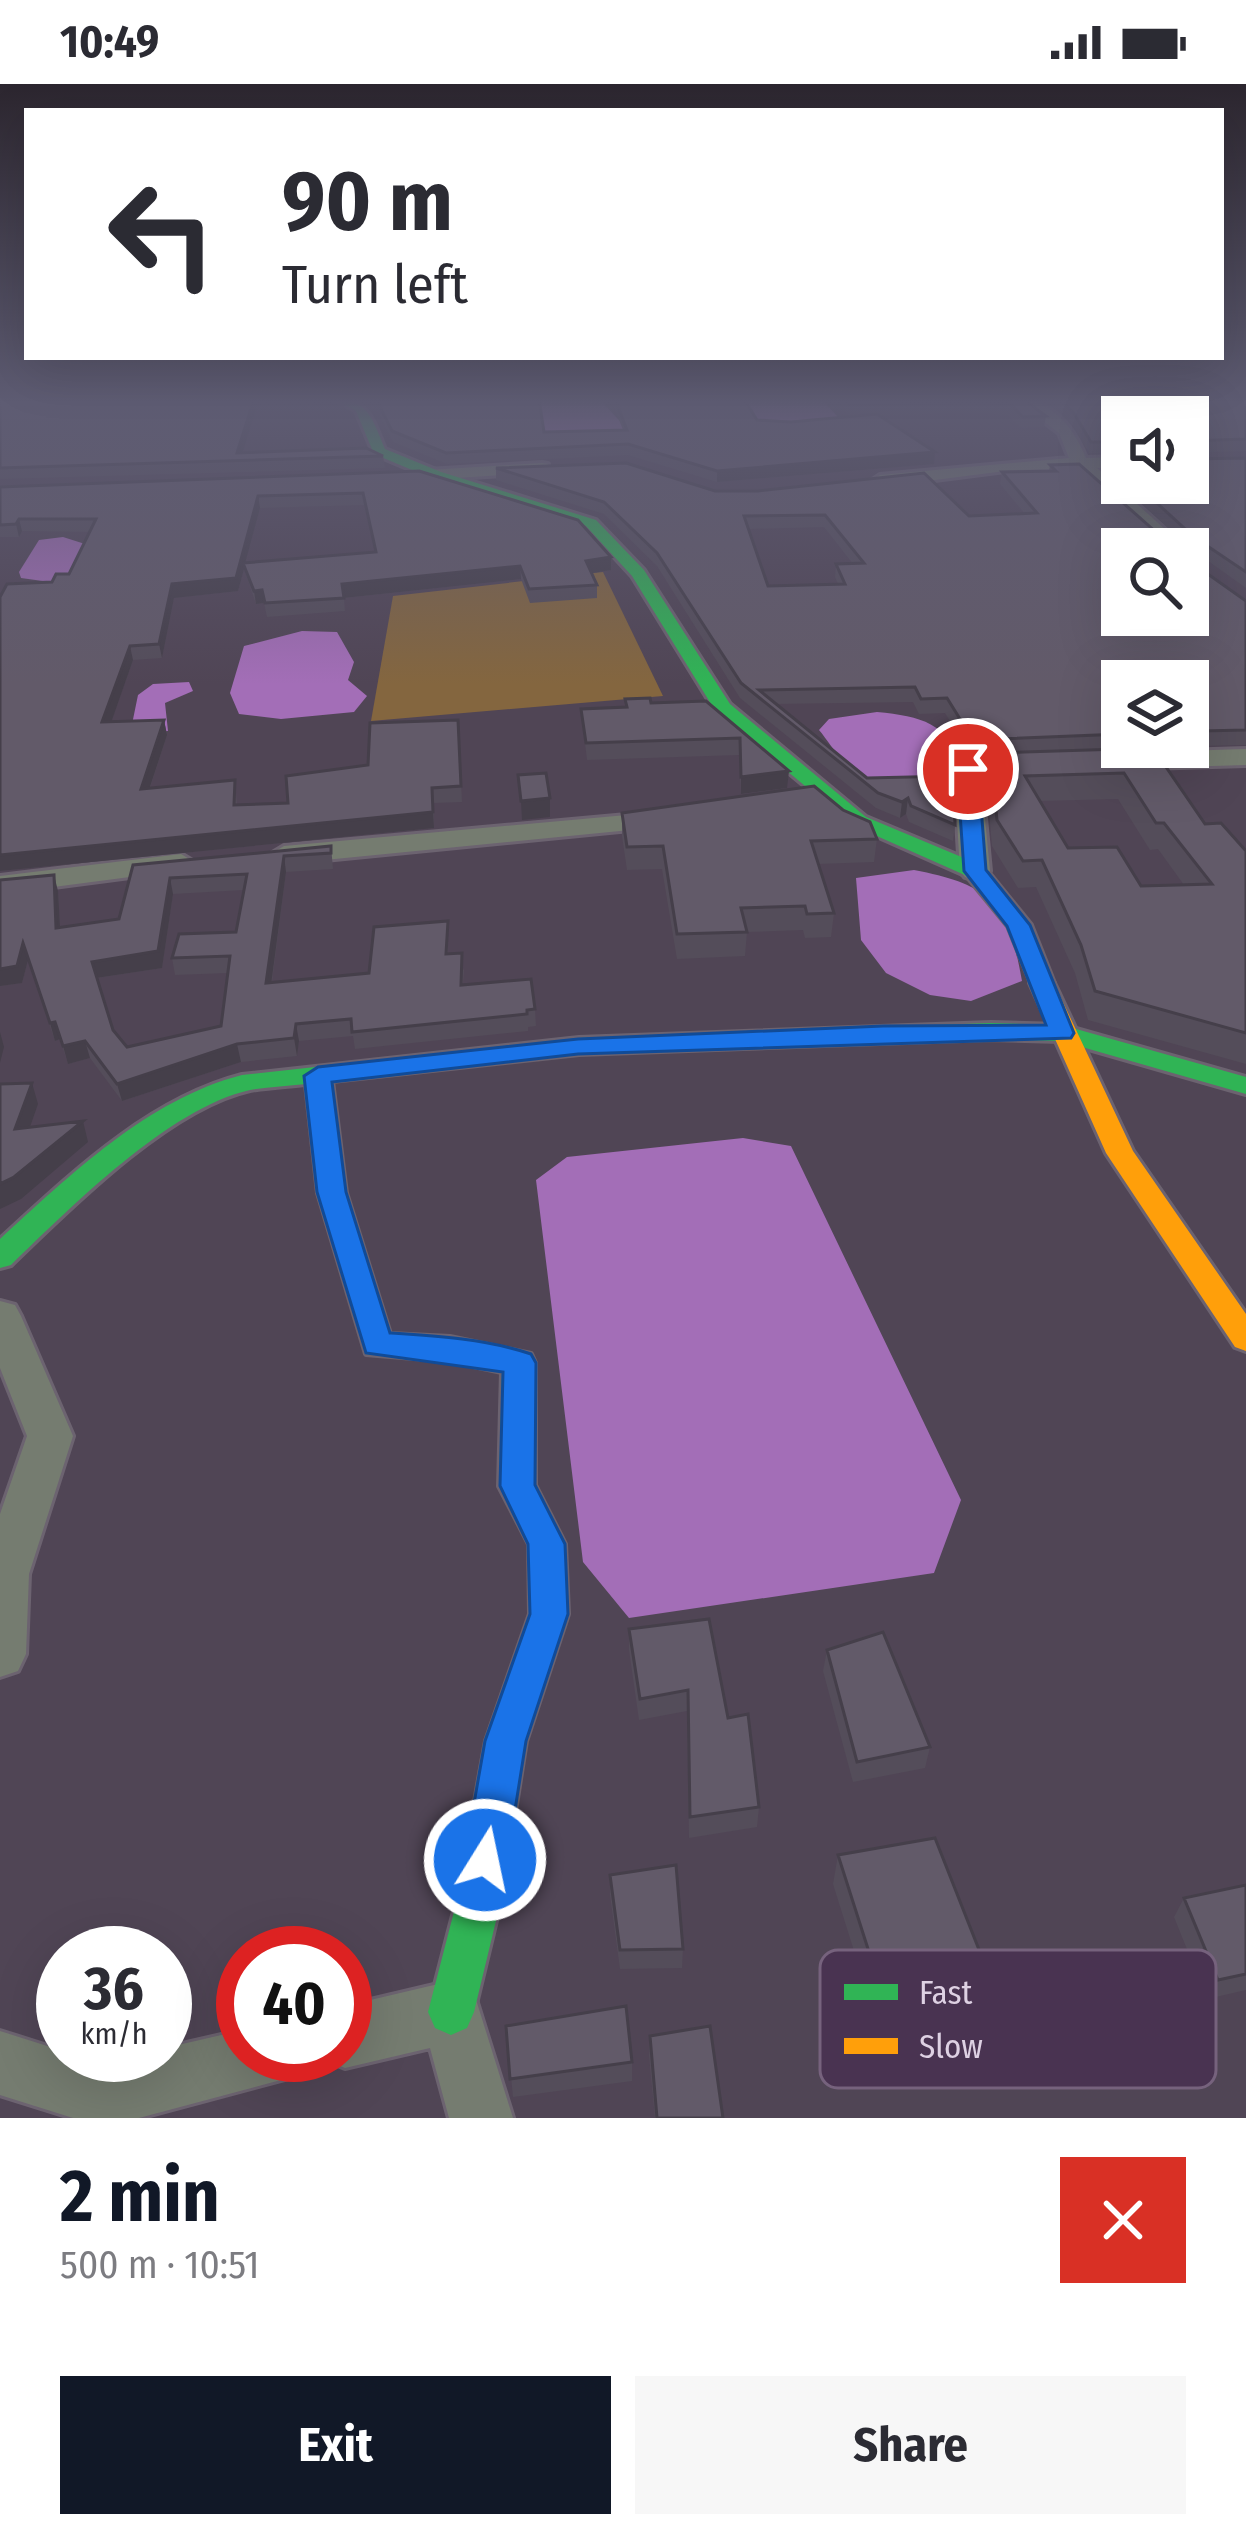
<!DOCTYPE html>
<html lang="en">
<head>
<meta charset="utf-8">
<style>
	:root { --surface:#fff; --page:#f7f7f7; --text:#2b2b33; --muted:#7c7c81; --accent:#111827 }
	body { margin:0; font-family:"Fira Sans Condensed",sans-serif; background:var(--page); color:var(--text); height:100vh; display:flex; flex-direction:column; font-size:45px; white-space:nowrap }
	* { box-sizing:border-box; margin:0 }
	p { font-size:39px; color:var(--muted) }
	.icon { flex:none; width:66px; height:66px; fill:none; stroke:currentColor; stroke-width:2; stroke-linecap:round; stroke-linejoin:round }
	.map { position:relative; height:2034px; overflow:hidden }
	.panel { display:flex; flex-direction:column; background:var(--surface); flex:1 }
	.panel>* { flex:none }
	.hud { position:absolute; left:24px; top:24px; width:1200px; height:252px; border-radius:0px; box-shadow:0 12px 48px #0002; background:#fff; color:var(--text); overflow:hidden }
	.buttons { position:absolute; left:1101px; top:312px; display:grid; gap:24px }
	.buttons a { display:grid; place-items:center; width:108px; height:108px; border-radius:0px; background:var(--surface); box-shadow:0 12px 48px #0002; font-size:60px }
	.speed { position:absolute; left:36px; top:1842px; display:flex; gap:24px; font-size:60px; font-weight:700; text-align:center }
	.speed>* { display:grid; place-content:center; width:156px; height:156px; border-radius:50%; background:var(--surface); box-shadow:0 12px 48px #0002; line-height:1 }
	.speed small { font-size:30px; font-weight:400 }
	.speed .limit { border:18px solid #d22; background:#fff; color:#111 }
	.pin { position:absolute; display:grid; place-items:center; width:102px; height:102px; color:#fff; margin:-51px; border:6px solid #fff; border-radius:50%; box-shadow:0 3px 12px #0007 }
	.me { position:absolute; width:132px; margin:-66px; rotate:10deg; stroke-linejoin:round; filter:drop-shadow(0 0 9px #0008) }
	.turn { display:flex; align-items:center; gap:42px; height:252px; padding:0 60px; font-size:54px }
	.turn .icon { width:156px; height:156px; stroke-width:2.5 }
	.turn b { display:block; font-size:84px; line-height:102px }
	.round { display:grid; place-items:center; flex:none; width:126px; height:126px; border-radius:0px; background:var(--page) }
	.head { display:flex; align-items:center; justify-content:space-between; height:204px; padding:0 60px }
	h1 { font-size:72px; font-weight:700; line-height:90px; color:var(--accent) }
	.cta { display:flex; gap:24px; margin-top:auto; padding:24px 60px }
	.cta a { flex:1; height:138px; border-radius:0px; background:var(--accent); color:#fff; font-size:48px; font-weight:700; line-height:138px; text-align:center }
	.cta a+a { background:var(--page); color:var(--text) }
	.status { display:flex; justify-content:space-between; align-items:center; height:84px; padding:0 60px; background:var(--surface); direction:ltr }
	.status svg { height:33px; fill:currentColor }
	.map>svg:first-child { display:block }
	.green { fill:#84663f }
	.water { fill:#a36eb7 }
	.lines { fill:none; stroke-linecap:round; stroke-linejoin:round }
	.street-casing { stroke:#6c6370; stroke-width:6 }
	.fast-casing { stroke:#6c6370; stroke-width:6 }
	.slow-casing { stroke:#6c6370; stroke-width:6 }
	.street { fill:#757c70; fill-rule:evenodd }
	.fast { fill:#30b455; fill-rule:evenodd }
	.slow { fill:#ff9f0a; fill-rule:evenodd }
	.wall { fill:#544d5a; fill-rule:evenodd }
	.shaded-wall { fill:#453f4a }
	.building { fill:#625a69; stroke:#453f4a; stroke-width:3; fill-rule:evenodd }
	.route { fill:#1a73e8; stroke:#114b97; stroke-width:3 }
	.key { fill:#493351; stroke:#76627d; stroke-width:3 }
	.key-label { font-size:33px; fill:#ded1e3 }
</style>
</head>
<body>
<div class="status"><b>10:49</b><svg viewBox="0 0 49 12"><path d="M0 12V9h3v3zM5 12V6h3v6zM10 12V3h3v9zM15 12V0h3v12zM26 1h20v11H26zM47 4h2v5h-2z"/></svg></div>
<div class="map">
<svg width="1246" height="2034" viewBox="0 0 1246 2034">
	<rect width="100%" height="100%" fill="#504555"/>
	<path class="green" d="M603 488 663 612 371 637 393 512Z"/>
	<path class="water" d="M535 315H599L634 352 545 359Z
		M735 315H821L837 332 838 341C795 344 763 352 735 315Z
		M63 453 85 460 72 494 50 498 21 494 19 488 39 456Z
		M302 547 337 548 354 578 348 596 367 612 354 628 281 635 239 630 230 609 244 562Z
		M189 598 193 607 165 619 168 647 130 650 138 611 153 600Z
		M877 628C927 633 954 641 964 696 941 713 884 706 859 691 844 683 830 659 819 646L829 635Z
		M914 786C992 801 1008 819 1022 897L971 917 930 911 886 889 861 856 856 794Z
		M743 1054 791 1062 961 1416 934 1489 629 1534 583 1478 536 1096 567 1073Z"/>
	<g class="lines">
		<g class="street-casing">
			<path id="street" d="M1014 315C1051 315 1073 342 1086 374L1122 373V383L1097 384 1187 465H1165L1076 385 1013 386 880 403 871 397 880 391 1069 374 1059 349Z
				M542 379 548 380V388L411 397 402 392 411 387Z
				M1246 665V681L1113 685 1100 677 1113 669Z
				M1034 671 1043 673 1047 679 1043 685 981 692 990 787 975 796 965 793 960 787 954 685 967 677Z
				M671 727 681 729 685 735 681 741 284 780 269 771 284 762Z
				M181 770 196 779 191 785 0 810V792Z
				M0 1217 15 1221 21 1232 73 1352 29 1490 26 1570 18 1587 0 1593V1430L27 1352 0 1284Z
				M451 1897 473 1906 513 2034H449L430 1964 345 1984 323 1975 321 1971H345V1922Z
				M243 1946V1971H302L292 1993 139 2034H73L0 2011V1947L63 1967V1971L101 1979 135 1971H165V1964Z"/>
		</g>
		<g class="fast-casing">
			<path id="fast" d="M335 315C369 315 373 337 385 365L441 388 596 436 644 486 730 620 866 733 983 782 1031 841 1054 899 1051 904H1033L1008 842 967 792 852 741 716 628 632 492 586 442 431 394 374 370 356 327Z
				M991 939 1062 941 1246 993V1010L1061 957 991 955 579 970 332 997 346 1109 390 1250 450 1253 531 1270 535 1279V1401L565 1460 568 1530 526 1657 501 1816 474 1928 467 1944 451 1951 435 1944 428 1928 457 1816 486 1657 530 1530 529 1460 499 1402 502 1288 450 1277 366 1270 318 1109 306 1000C287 1002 268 1003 250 1006 169 1024 70 1124 11 1181L0 1184V1155C69 1092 148 1015 242 991L579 954Z"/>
		</g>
		<g class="slow-casing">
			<path id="slow" d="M1042 892 1054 899 1133 1067 1246 1230V1267L1235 1263 1106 1069 1030 899Z"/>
		</g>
		<use href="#street" class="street"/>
		<use href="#fast" class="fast"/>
		<use href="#slow" class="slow"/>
	</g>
	<path class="wall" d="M0 315 256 325 242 369 383 372 385 384 0 395Z
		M258 315H315L313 322 259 323Z
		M611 315H744L757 336 791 338 861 331H848L838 315H1023L1046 332 1044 343 1021 344 1008 331 981 329 878 331 934 380 717 398 628 371 447 380 393 358 380 332 379 321 544 348 623 346Z
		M1037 315H1246V367L1188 369V333H1122V370L1089 369 1071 339 1052 321Z
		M1246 374V504L1187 462 1188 476 1246 517V661L1198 662 1192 656H1188V597H1122V663H1133L1205 740 1246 767V980L1088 936 1075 889 1036 803 1018 804 992 762 986 694 990 670 971 671 945 629 919 630 913 618 776 620 867 694 955 741 953 757 909 738 906 730 900 734 876 724 740 614 657 482 604 430 496 396V384L969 432 1025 430 1000 400 1002 388 1049 387 1050 381 1165 456H1181L1108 388 1110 376 1122 375V399H1188L1191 375ZM824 443 853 480H836L835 493 838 500 768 502 748 445ZM1118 715 1150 766 1158 765 1184 801 1141 802 1068 764 1040 717Z
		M419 387 611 486 591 489 597 501V514L530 519 521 495 344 514 345 527 267 533 264 519 256 520 244 485 238 507 174 514 162 574 133 576 111 638 164 636 167 651 150 704 235 696 237 721 288 719 458 636 462 718 434 719V744L0 787 52 498 69 490 90 448 22 447 19 453H0V403ZM365 421 375 468 245 478 260 424Z
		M625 615 651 619 706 617 787 704 741 710 739 671 587 676 581 625 625 623Z
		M622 729 877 755 874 778 818 780 834 829 831 853 805 854 803 846 747 848 745 872 677 875 662 785 627 786 622 752Z
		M331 762 333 785 286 788 272 898 369 889 448 837V869L464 886 463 900 535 925 536 942 528 943V947L355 965 353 952 299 957 297 972 241 978 122 1017 90 974 68 980 60 955 55 957 28 876 22 899 0 902 58 807 60 844 119 835 133 781ZM244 806 236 848 172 874 175 891 228 889 221 942 127 963 113 946 97 894 162 884 173 810Z
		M629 1545 728 1634 759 1723 757 1743 689 1754 687 1627 639 1636 629 1566Z
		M827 1566 930 1663 925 1684 853 1698 823 1587Z
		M838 1771 985 1881 975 1909 871 1921 833 1800Z
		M610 1791 683 1865 682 1884 620 1885 610 1811Z
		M1246 1801V1906L1207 1915 1174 1833 1184 1814Z
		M506 1942 632 1978V1997L513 2013Z
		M650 1952 723 2034H655L649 1971Z"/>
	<path class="shaded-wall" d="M254 315 256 325 240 377 237 369Z
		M935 368 934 380 717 398V387Z
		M258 412 260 424 244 483 243 479 244 485 238 507 174 514 162 574 159 560 172 500Z
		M19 435 22 447 19 453 16 440Z
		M611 473V486L586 490V477Z
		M520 482 521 495 343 514 342 500Z
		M262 506 264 519 256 520 254 507Z
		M130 562 133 576 106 653 102 638Z
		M164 636 167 651 144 721 141 705Z
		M789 687 787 704 741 710V693Z
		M432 704 434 744 0 787V771Z
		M550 714V733L522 736 521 717Z
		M908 714 906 730 900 734 902 718Z
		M284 772 286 788 269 916 266 899Z
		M54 791 58 807 61 861 56 844Z
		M170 794 173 810 162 884 96 894 92 878Z
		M23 859 28 876 22 899 0 902V885Z
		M55 938 60 955 55 957 50 939Z
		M296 940 299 957 297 972 294 954Z
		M0 948 4 963 0 979Z
		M85 957 90 974 68 980 63 962Z
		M237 960 241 978 122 1017 117 1000Z
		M32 999 38 1020 22 1066 15 1045Z
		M83 1037 88 1058 21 1115 0 1125V1100Z"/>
	<path class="building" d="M0 315H254L237 369 366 364 383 372 0 384Z
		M381 315H539L544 348 627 346 615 315H744L757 336 791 338 877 330 935 368 717 387 628 360 446 369 392 347 379 321Z
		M846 315H1023L1046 332 1023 333 1010 320 982 318 849 321Z
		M1059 315H1246V355L1188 357V333H1122V358H1091L1073 328Z
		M1188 372 1191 375 1246 374V488L1194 453 1135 399H1188Z
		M1122 375V387L1110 376Z
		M626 379 715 407H758L924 389 969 432 1037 429 1002 388 1056 387 1050 381 1079 380 1165 456 1186 457 1187 465H1122V531H1188V472V476L1246 517V646L1201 647 1196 641H1188V597H1122V650L973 656 947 614 921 615 915 603 759 606 867 694 953 692 955 741 911 722 908 714 902 718 878 709 741 599 657 469 604 418 496 384ZM825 431 864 479 836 480 845 500 768 502 744 432Z
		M419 387 578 436 611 473 586 477 597 501 529 505 520 482 342 500 344 514 265 519 262 506 254 507 243 479 376 468 363 409 258 412 236 494 172 500 159 560 130 562 102 638 164 636 141 705 235 696 234 721 288 719 286 692 368 681 370 639 458 636 461 702 432 704 433 728 0 771V513L7 500 52 498 56 490H69L96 435H19L16 440 0 441V403Z
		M650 614 651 619 706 617 789 687 741 693 740 654 586 659 581 625 627 623 625 615Z
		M1153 664 1205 740 1221 739 1246 767V949L1095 907 1081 861 1042 776 1023 777 997 736 990 669ZM1124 689 1156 739H1164L1212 800 1141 802 1117 763 1068 764 1025 692Z
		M546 689 550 714 521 717 518 691Z
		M814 702 843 726 870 738 877 755 811 757 834 829 807 830 805 822 741 824 747 848 677 850 663 762 627 763 622 729Z
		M331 762V769L284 772 266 899 369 889 374 843 448 837 446 870 462 869 461 901 531 895 535 925 527 926V930L352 948 351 935 296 940 294 954 237 960 117 1000 85 957 63 962 55 938 50 939 23 859 17 882 0 885V796L54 791 56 844 119 835 133 781ZM247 790 236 848 179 850 172 874 230 872 221 942 127 963 113 946 92 878 158 867 170 794Z
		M32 999 15 1045 83 1037 14 1093 0 1100V1000Z
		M709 1535 728 1634 748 1630 759 1723 690 1733 688 1606 640 1615 629 1545Z
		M883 1548 930 1663 857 1678 827 1566Z
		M935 1754 985 1881 877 1893 838 1771Z
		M676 1781 683 1865 620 1866 610 1791Z
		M1246 1801V1890L1218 1896 1184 1814Z
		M626 1922 632 1978 510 1995 506 1942Z
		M710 1942 723 2034H657L650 1952Z"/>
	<linearGradient id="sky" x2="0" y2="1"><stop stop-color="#2c262f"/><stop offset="0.53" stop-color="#5e5c73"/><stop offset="1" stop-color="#5e5c73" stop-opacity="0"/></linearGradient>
	<rect width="1246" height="600" fill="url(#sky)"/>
	<path class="route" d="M968 679 978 685 986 786 1030 841 1074 949 1071 954 578 970 332 998 346 1108 390 1249C437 1252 486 1255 531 1270L536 1279 535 1401 565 1460 568 1530 526 1657 507 1776 501 1792 485 1798 470 1792 464 1776 485 1657 530 1530 528 1460 500 1402 503 1288 366 1269 317 1108 304 992 318 983 578 955 883 942 1046 941 1007 842 964 787 957 685Z"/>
	<rect x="820" y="1866" width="396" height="138" rx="18" class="key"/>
	<rect x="844" y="1900" width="54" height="16" fill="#30b455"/>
	<rect x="844" y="1954" width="54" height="16" fill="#ff9f0a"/>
	<g class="key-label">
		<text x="919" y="1920">Fast</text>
		<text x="919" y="1974">Slow</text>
	</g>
</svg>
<div class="buttons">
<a><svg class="icon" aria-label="sound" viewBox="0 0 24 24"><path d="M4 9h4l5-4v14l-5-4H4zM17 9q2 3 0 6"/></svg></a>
<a><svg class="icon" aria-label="search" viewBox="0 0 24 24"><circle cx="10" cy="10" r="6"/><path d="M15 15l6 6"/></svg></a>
<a><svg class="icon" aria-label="layers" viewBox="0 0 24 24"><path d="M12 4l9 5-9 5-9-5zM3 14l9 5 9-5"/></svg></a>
</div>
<div class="speed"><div>36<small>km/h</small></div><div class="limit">40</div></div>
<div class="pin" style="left:968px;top:685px;background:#d93025"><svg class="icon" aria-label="arrive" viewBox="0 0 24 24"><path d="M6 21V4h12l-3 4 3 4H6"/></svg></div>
<svg class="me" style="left:485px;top:1776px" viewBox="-20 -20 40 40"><circle r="17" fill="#1a73e8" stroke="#fff" stroke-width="3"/><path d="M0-11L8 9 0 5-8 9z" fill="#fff"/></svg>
<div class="hud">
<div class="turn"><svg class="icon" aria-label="left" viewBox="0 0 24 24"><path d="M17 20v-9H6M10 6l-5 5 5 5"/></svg><div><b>90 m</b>Turn left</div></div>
</div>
</div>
<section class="panel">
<div class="head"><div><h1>2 min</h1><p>500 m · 10:51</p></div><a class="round" style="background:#d93025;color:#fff"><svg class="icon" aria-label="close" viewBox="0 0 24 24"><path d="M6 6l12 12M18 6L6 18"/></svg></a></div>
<div class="cta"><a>Exit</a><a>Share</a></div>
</section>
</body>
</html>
